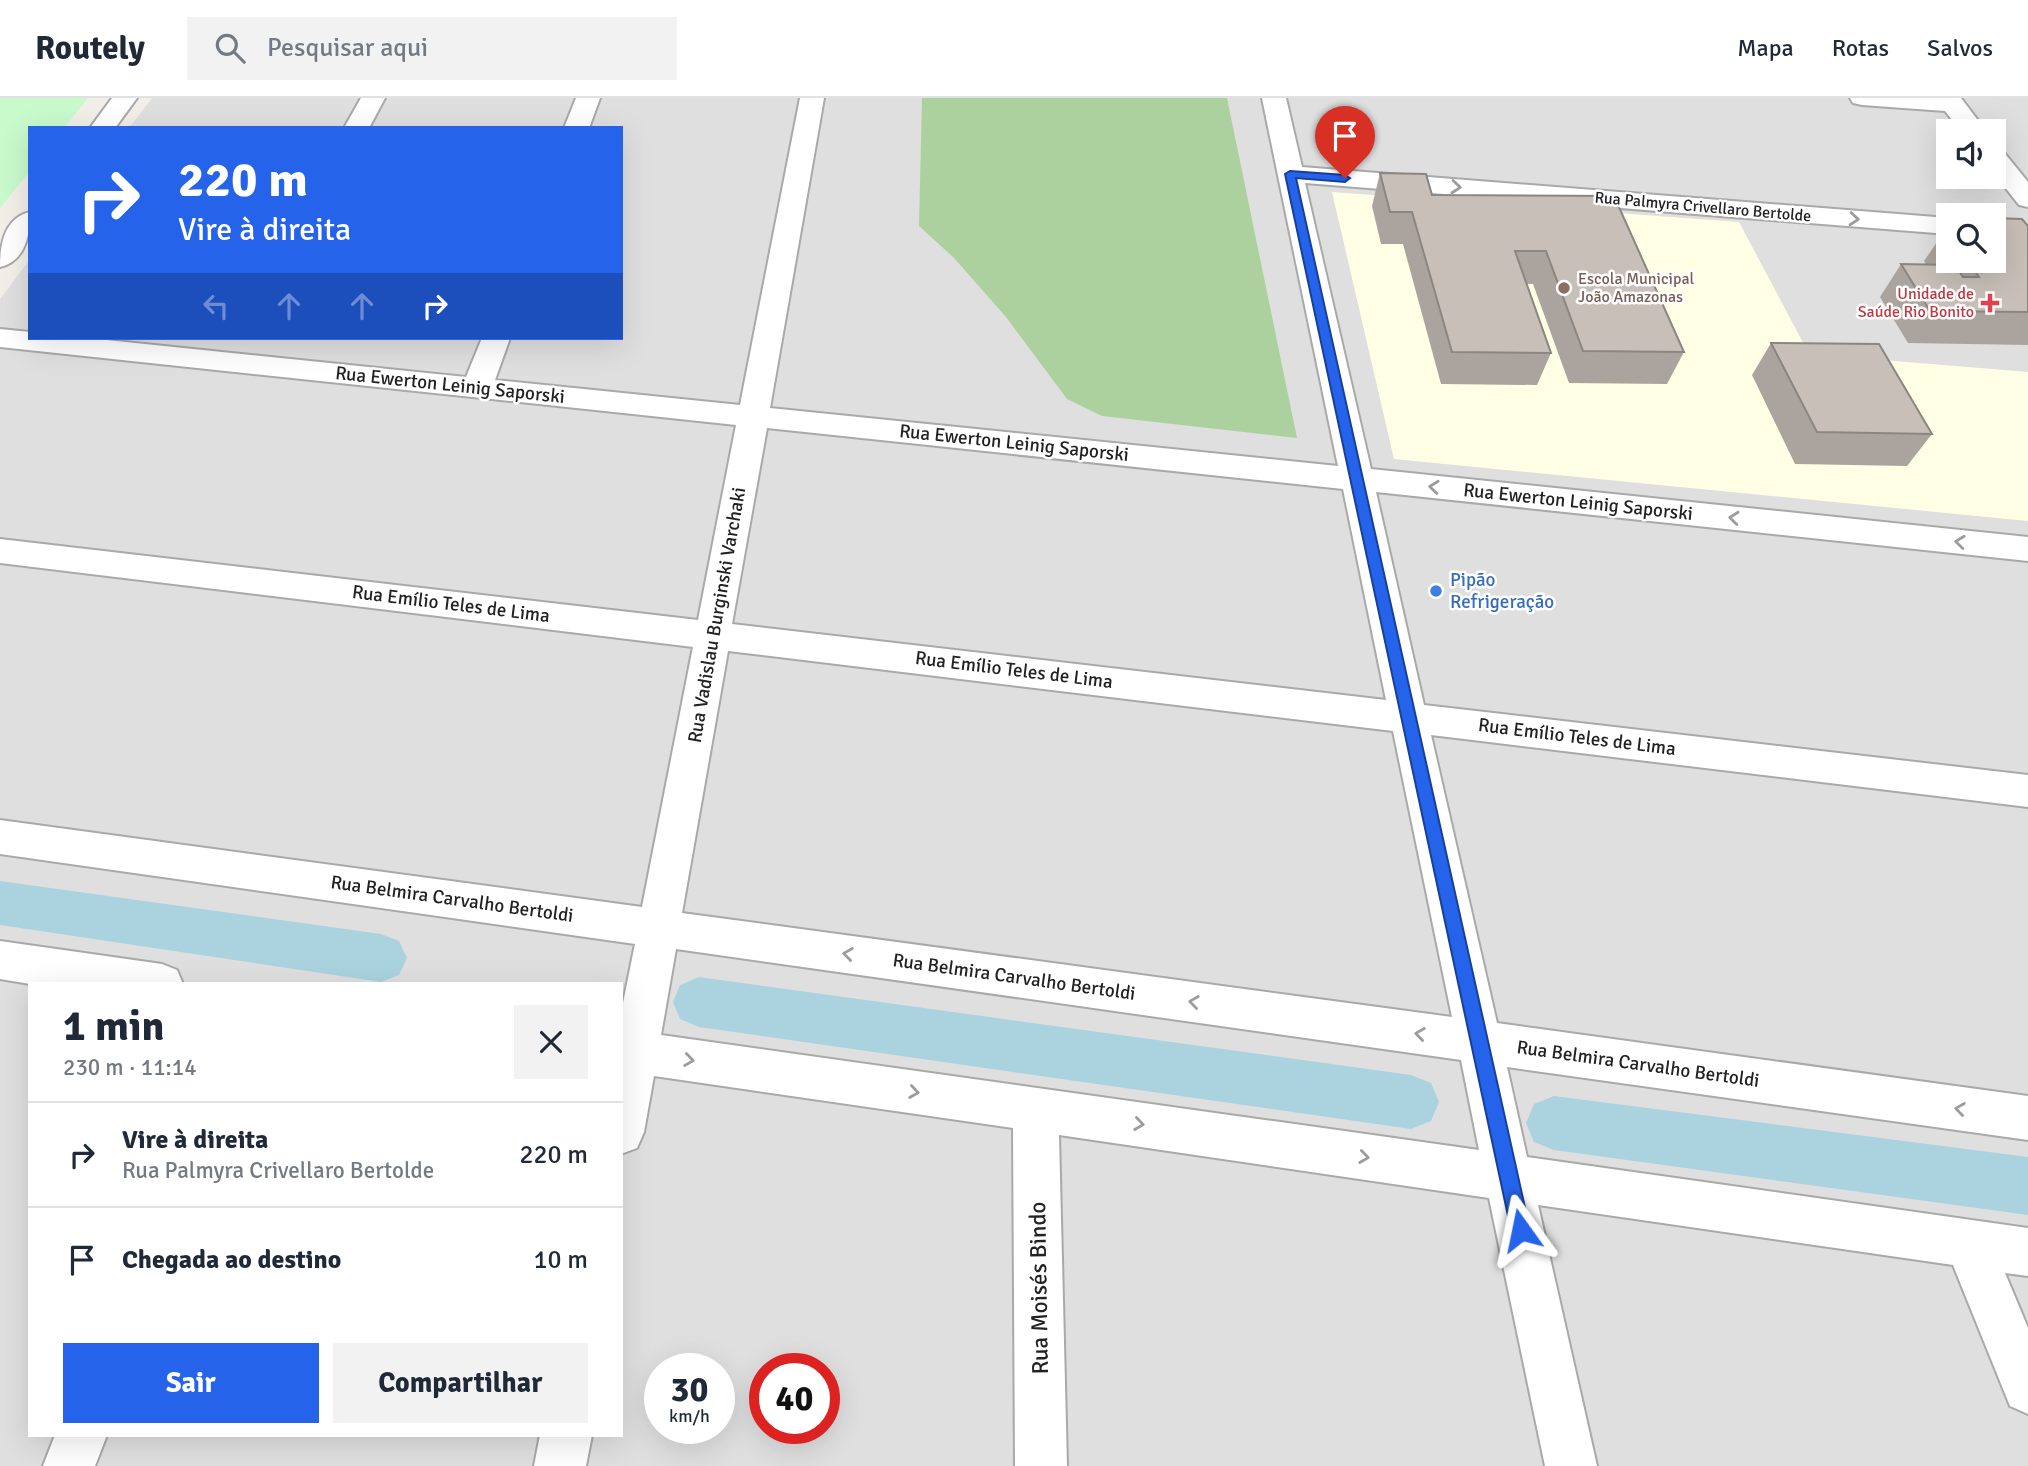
<!DOCTYPE html>
<html lang="pt">
<head>
<meta charset="utf-8">
<style>
	:root { --surface:#fff; --page:#f2f2f3; --text:#1f2937; --muted:#747a83; --line:#e0e1e3; --accent:#2563eb }
	body { margin:0; font-family:Signika,sans-serif; background:var(--page); color:var(--text); height:100vh; display:flex; flex-direction:column; font-size:26px; white-space:nowrap }
	* { box-sizing:border-box; margin:0 }
	p { font-size:23px; color:var(--muted) }
	.icon { flex:none; width:38px; height:38px; fill:none; stroke:currentColor; stroke-width:2; stroke-linecap:round; stroke-linejoin:round }
	.map { position:relative; flex:1; overflow:hidden }
	.drawer { position:absolute; left:28px; top:884px; width:595px; height:455px; display:flex; flex-direction:column; background:var(--surface); border-radius:0px; box-shadow:0 7px 28px #0002 }
	.drawer>* { flex:none }
	.hud { position:absolute; left:28px; top:28px; width:595px; height:214px; border-radius:0px; box-shadow:0 7px 28px #0002; background:#2563eb; color:#fff; overflow:hidden }
	.buttons { position:absolute; left:1936px; top:21px; display:grid; gap:14px }
	.buttons a { display:grid; place-items:center; width:70px; height:70px; border-radius:0px; background:var(--surface); box-shadow:0 7px 28px #0002; font-size:35px }
	.speed { position:absolute; left:644px; top:1255px; display:flex; gap:14px; font-size:35px; font-weight:700; text-align:center }
	.speed>* { display:grid; place-content:center; width:91px; height:91px; border-radius:50%; background:var(--surface); box-shadow:0 7px 28px #0002; line-height:1 }
	.speed small { font-size:18px; font-weight:400 }
	.speed .limit { border:10px solid #d22; background:#fff; color:#111 }
	.pin { position:absolute; display:grid; place-items:center; width:60px; height:60px; color:#fff; margin:-72px -30px; border-radius:50% 50% 50% 0; rotate:-45deg; box-shadow:0 0 7px #0007 }
	.pin .icon { rotate:45deg }
	.me { position:absolute; width:77px; margin:-38px; rotate:348deg; stroke-linejoin:round; filter:drop-shadow(0 0 5px #0008) }
	.turn { display:flex; align-items:center; gap:24px; height:147px; padding:0 35px; font-size:32px }
	.turn .icon { width:91px; height:91px; stroke-width:2.5 }
	.turn b { display:block; font-size:49px; line-height:60px }
	.lanes { display:flex; align-items:center; height:66px; padding:0 35px; background:#0003; justify-content:center; gap:35px; direction:ltr }
	.lanes .off { opacity:.35 }
	.round { display:grid; place-items:center; flex:none; width:74px; height:74px; border-radius:0px; background:var(--page) }
	.overview { display:flex; align-items:center; justify-content:space-between; height:119px; padding:0 35px }
	h1 { font-size:42px; font-weight:700; line-height:52px }
	.action { display:flex; gap:14px; margin-top:auto; padding:14px 35px }
	.action a { flex:1; height:80px; border-radius:0px; background:var(--accent); color:#fff; font-size:28px; font-weight:700; line-height:80px; text-align:center }
	.action a+a { background:var(--page); color:var(--text) }
	ul { padding:0; list-style:none }
	li { display:flex; align-items:center; gap:21px; height:105px; padding:0 35px; border-top:2px solid var(--line) }
	li div { flex:1 }
	li b { display:block; font-size:26px }
	li em { font-style:normal }
	header { display:flex; align-items:center; gap:42px; box-sizing:border-box; height:98px; padding:0 35px; background:var(--surface); border-bottom:2px solid var(--line) }
	header strong { font-size:33px }
	nav { display:flex; gap:38px; margin-inline-start:auto; font-size:24px }
	.search { width:490px; height:63px; background:var(--page); display:flex; align-items:center; gap:18px; box-sizing:border-box; padding:0 24px; border-radius:0px; color:var(--muted); font-size:26px }
	.map>svg:first-child { display:block }
	.residential { fill:#e0dfdf; fill-rule:evenodd }
	.education { fill:#ffffe5 }
	.forest { fill:#add19e }
	.park { fill:#c8facc }
	.lines { fill:none; stroke-linecap:round; stroke-linejoin:round }
	.canal { fill:#aad3df; fill-rule:evenodd }
	.minor-casing { stroke:#a9a9a9; stroke-width:4 }
	.minor { fill:#fff; fill-rule:evenodd }
	.wall { fill:#aba49e }
	.building { fill:#c7bfb8; stroke:#8b8681; stroke-width:2 }
	.oneway { stroke:#9c9c9c }
	.route { fill:#2563eb; stroke:#184099; stroke-width:2 }
	.education-dot { fill:#8d6e63; stroke:#fff; stroke-width:2.5 }
	.health-dot { fill:#e0444e; stroke:#fff; stroke-width:2.5 }
	.shop-dot { fill:#3f7fe0; stroke:#fff; stroke-width:2.5 }
	.labels { text-anchor:middle; dominant-baseline:central; stroke-width:5; stroke-linejoin:round; paint-order:stroke }
	.far-street-label { font-size:16px; fill:#222; stroke:#fff }
	.far-education-label { font-size:16px; fill:#785e54; stroke:#fff; text-anchor:start }
	.far-health-label { font-size:16px; fill:#be3a42; stroke:#fff; text-anchor:end }
	.street-label { font-size:19px; fill:#222; stroke:#fff }
	.shop-label { font-size:19px; fill:#366cbe; stroke:#fff; text-anchor:start }
	.near-street-label { font-size:23px; fill:#222; stroke:#fff }
</style>
</head>
<body>
<header>
<strong>Routely</strong>
<div class="search"><svg class="icon" aria-label="search" viewBox="0 0 24 24"><circle cx="10" cy="10" r="6"/><path d="M15 15l6 6"/></svg>Pesquisar aqui</div>
<nav><a>Mapa</a><a>Rotas</a><a>Salvos</a></nav>
</header>
<div class="map">
<svg width="2028" height="1368" viewBox="0 0 2028 1368">
	<rect width="100%" height="100%" fill="#f2efe9"/>
	<path class="residential" d="M152 0H2028V1368H0V201L30 161V240H621V30H129ZM1948 33H1993V79H1948ZM1948 117H1993V163H1948ZM30 886H621V1337H30ZM660 1270H719V1330H660ZM765 1270H824V1330H765Z"/>
	<path class="education" d="M1332 94 1739 124 1809 256 2028 274V423L1394 361Z"/>
	<path class="forest" d="M922 0H1227L1297 340 1102 318 1067 301 1006 219 954 160 919 128Z"/>
	<path class="park" d="M0 0H88L64 30H30V73L0 110Z"/>
	<g class="lines">
		<path class="canal" d="M0 783 381 836 399 843 407 860 399 877 381 884 0 827Z
			M699 879 1411 977 1431 985 1439 1004 1431 1023 1411 1031 699 929 680 921 673 904 680 887Z
			M1554 998 2028 1059V1117L1554 1052 1534 1044 1526 1025 1534 1006Z"/>
		<g class="minor-casing">
			<path id="minor" d="M112 0H137L115 30H90Z
				M361 0H385L369 30H344Z
				M576 0H600L589 30H564Z
				M800 0H824L770 310 1338 368 1262 0H1286L1302 69 1948 120V136L1305 85 1371 371 2028 439V463L1376 394 1424 607 2028 677V709L1431 637 1497 925 2028 998V1042L1507 969 1527 1059 2028 1130V1178L2005 1175 2028 1230V1316L2010 1308 1953 1167 1538 1107 1597 1368H1545L1489 1100 1059 1037 1067 1368H1015L1013 1030 654 978 644 1034 637 1050 621 1056V915L635 846 0 756V722L642 809 693 549 0 465V441L698 522 736 327 0 249V231L30 234V240H87L466 279 482 240H510L495 282 740 307ZM767 330 1343 391 1386 602 732 526ZM728 553 1393 633 1452 919 682 815ZM676 851 1461 962 1479 1052 661 937Z
				M1850 0H1961L1986 33H1961L1945 13 1862 7 1853 5Z
				M1993 49 2002 52 2028 84V109L2019 107 1993 74Z
				M30 114C30 136 26 163 0 169 0 147 4 120 30 114Z
				M0 843 162 866 177 872 183 886H30L0 881Z
				M55 1337H107L95 1368H43Z
				M540 1337H592L586 1368H534Z"/>
		</g>
		<use href="#minor" class="minor"/>
	</g>
	<path class="wall" d="M1380 75 1432 97 1614 98 1684 254 1667 286 1569 285 1533 186H1527L1551 255 1537 287 1441 286 1403 146H1381L1372 108Z
		M2028 128V247L1908 245 1880 199 1901 166H1926L1924 163 1946 131H1948V163H1993Z
		M1771 245 1932 336 1907 368 1795 366 1752 277Z"/>
	<path class="building" d="M1380 75 1426 76 1432 97 1614 98 1684 254 1583 253 1546 153H1515L1551 255 1452 254 1412 114H1390Z
		M1993 120 2022 121 2028 128V214L1930 213 1901 166 1955 167 1963 179H1979L1968 163H1993Z
		M1771 245 1879 246 1932 336 1817 334Z"/>
	<defs><path id="oneway-chevron" d="M-2-3.5L2.5 0L-2 3.5" fill="none" stroke-width="1.6" stroke-linecap="round" stroke-linejoin="round" transform="scale(1.75)"/></defs>
	<g class="oneway">
		<use href="#oneway-chevron" transform="translate(1456 89) rotate(5)"/>
		<use href="#oneway-chevron" transform="translate(1854 121) rotate(5)"/>
		<use href="#oneway-chevron" transform="translate(1434 389) rotate(-174)"/>
		<use href="#oneway-chevron" transform="translate(1734 420) rotate(-174)"/>
		<use href="#oneway-chevron" transform="translate(1960 444) rotate(-174)"/>
		<use href="#oneway-chevron" transform="translate(848 856) rotate(-172)"/>
		<use href="#oneway-chevron" transform="translate(1194 904) rotate(-172)"/>
		<use href="#oneway-chevron" transform="translate(1420 936) rotate(-172)"/>
		<use href="#oneway-chevron" transform="translate(689 962) rotate(8)"/>
		<use href="#oneway-chevron" transform="translate(914 994) rotate(8)"/>
		<use href="#oneway-chevron" transform="translate(1960 1011) rotate(-172)"/>
		<use href="#oneway-chevron" transform="translate(1139 1026) rotate(8)"/>
		<use href="#oneway-chevron" transform="translate(1364 1059) rotate(8)"/>
	</g>
	<path class="route" d="M1290 73 1345 77 1350 80 1345 84 1296 80 1530 1132 1528 1139 1521 1142 1514 1139 1511 1132 1285 76Z"/>
	<circle class="education-dot" cx="1564" cy="190" r="7"/>
	<path class="health-dot" d="M1986.5 194.5h7v7h7v7h-7v7h-7v-7h-7v-7h7z"/>
	<circle class="shop-dot" cx="1436" cy="493" r="7"/>
	<g class="labels">
		<g class="far-street-label">
			<text transform="translate(1703 109) rotate(5)">Rua Palmyra Crivellaro Bertolde</text>
		</g>
		<g class="far-education-label">
			<text x="1578" y="181">Escola Municipal<tspan x="1578" dy="18">João Amazonas</tspan></text>
		</g>
		<g class="far-health-label">
			<text x="1974" y="196">Unidade de<tspan x="1974" dy="18">Saúde Rio Bonito</tspan></text>
		</g>
		<g class="street-label">
			<text transform="translate(450 287) rotate(6)">Rua Ewerton Leinig Saporski</text>
			<text transform="translate(1014 345) rotate(6)">Rua Ewerton Leinig Saporski</text>
			<text transform="translate(1578 404) rotate(6)">Rua Ewerton Leinig Saporski</text>
			<text transform="translate(451 506) rotate(7)">Rua Emílio Teles de Lima</text>
			<text transform="translate(717 517) rotate(-80)">Rua Vadislau Burginski Varchaki</text>
			<text transform="translate(1014 572) rotate(7)">Rua Emílio Teles de Lima</text>
			<text transform="translate(1577 639) rotate(7)">Rua Emílio Teles de Lima</text>
			<text transform="translate(452 801) rotate(8)">Rua Belmira Carvalho Bertoldi</text>
			<text transform="translate(1014 879) rotate(8)">Rua Belmira Carvalho Bertoldi</text>
			<text transform="translate(1638 966) rotate(8)">Rua Belmira Carvalho Bertoldi</text>
		</g>
		<g class="shop-label">
			<text x="1450" y="482">Pipão<tspan x="1450" dy="22">Refrigeração</tspan></text>
		</g>
		<g class="near-street-label">
			<text transform="translate(1039 1190) rotate(-91)">Rua Moisés Bindo</text>
		</g>
	</g>
</svg>
<div class="buttons">
<a><svg class="icon" aria-label="sound" viewBox="0 0 24 24"><path d="M4 9h4l5-4v14l-5-4H4zM17 9q2 3 0 6"/></svg></a>
<a><svg class="icon" aria-label="search" viewBox="0 0 24 24"><circle cx="10" cy="10" r="6"/><path d="M15 15l6 6"/></svg></a>
</div>
<div class="speed"><div>30<small>km/h</small></div><div class="limit">40</div></div>
<div class="pin" style="left:1345px;top:80px;background:#d93025"><svg class="icon" aria-label="arrive" viewBox="0 0 24 24"><path d="M6 21V4h12l-3 4 3 4H6"/></svg></div>
<svg class="me" style="left:1521px;top:1132px" viewBox="-20 -20 40 40"><path d="M0-17L14 15 0 8-14 15z" fill="#2563eb" stroke="#fff" stroke-width="4"/></svg>
<div class="hud">
<div class="turn"><svg class="icon" aria-label="right" viewBox="0 0 24 24"><path d="M7 20v-9h11M14 6l5 5-5 5"/></svg><div><b>220 m</b>Vire à direita</div></div>
<div class="lanes"><svg class="icon off" aria-label="left" viewBox="0 0 24 24"><path d="M17 20v-9H6M10 6l-5 5 5 5"/></svg><svg class="icon off" aria-label="ahead" viewBox="0 0 24 24"><path d="M12 20V5M6 11l6-6 6 6"/></svg><svg class="icon off" aria-label="ahead" viewBox="0 0 24 24"><path d="M12 20V5M6 11l6-6 6 6"/></svg><svg class="icon" aria-label="right" viewBox="0 0 24 24"><path d="M7 20v-9h11M14 6l5 5-5 5"/></svg></div>
</div>
<section class="drawer">
<div class="overview"><div><h1>1 min</h1><p>230 m · 11:14</p></div><a class="round"><svg class="icon" aria-label="close" viewBox="0 0 24 24"><path d="M6 6l12 12M18 6L6 18"/></svg></a></div>
<ul>
<li><svg class="icon" aria-label="right" viewBox="0 0 24 24"><path d="M7 20v-9h11M14 6l5 5-5 5"/></svg><div><b>Vire à direita</b><p>Rua Palmyra Crivellaro Bertolde</p></div><em>220 m</em></li>
<li><svg class="icon" aria-label="arrive" viewBox="0 0 24 24"><path d="M6 21V4h12l-3 4 3 4H6"/></svg><div><b>Chegada ao destino</b></div><em>10 m</em></li>
</ul>
<div class="action"><a>Sair</a><a>Compartilhar</a></div>
</section>
</div>
</body>
</html>
